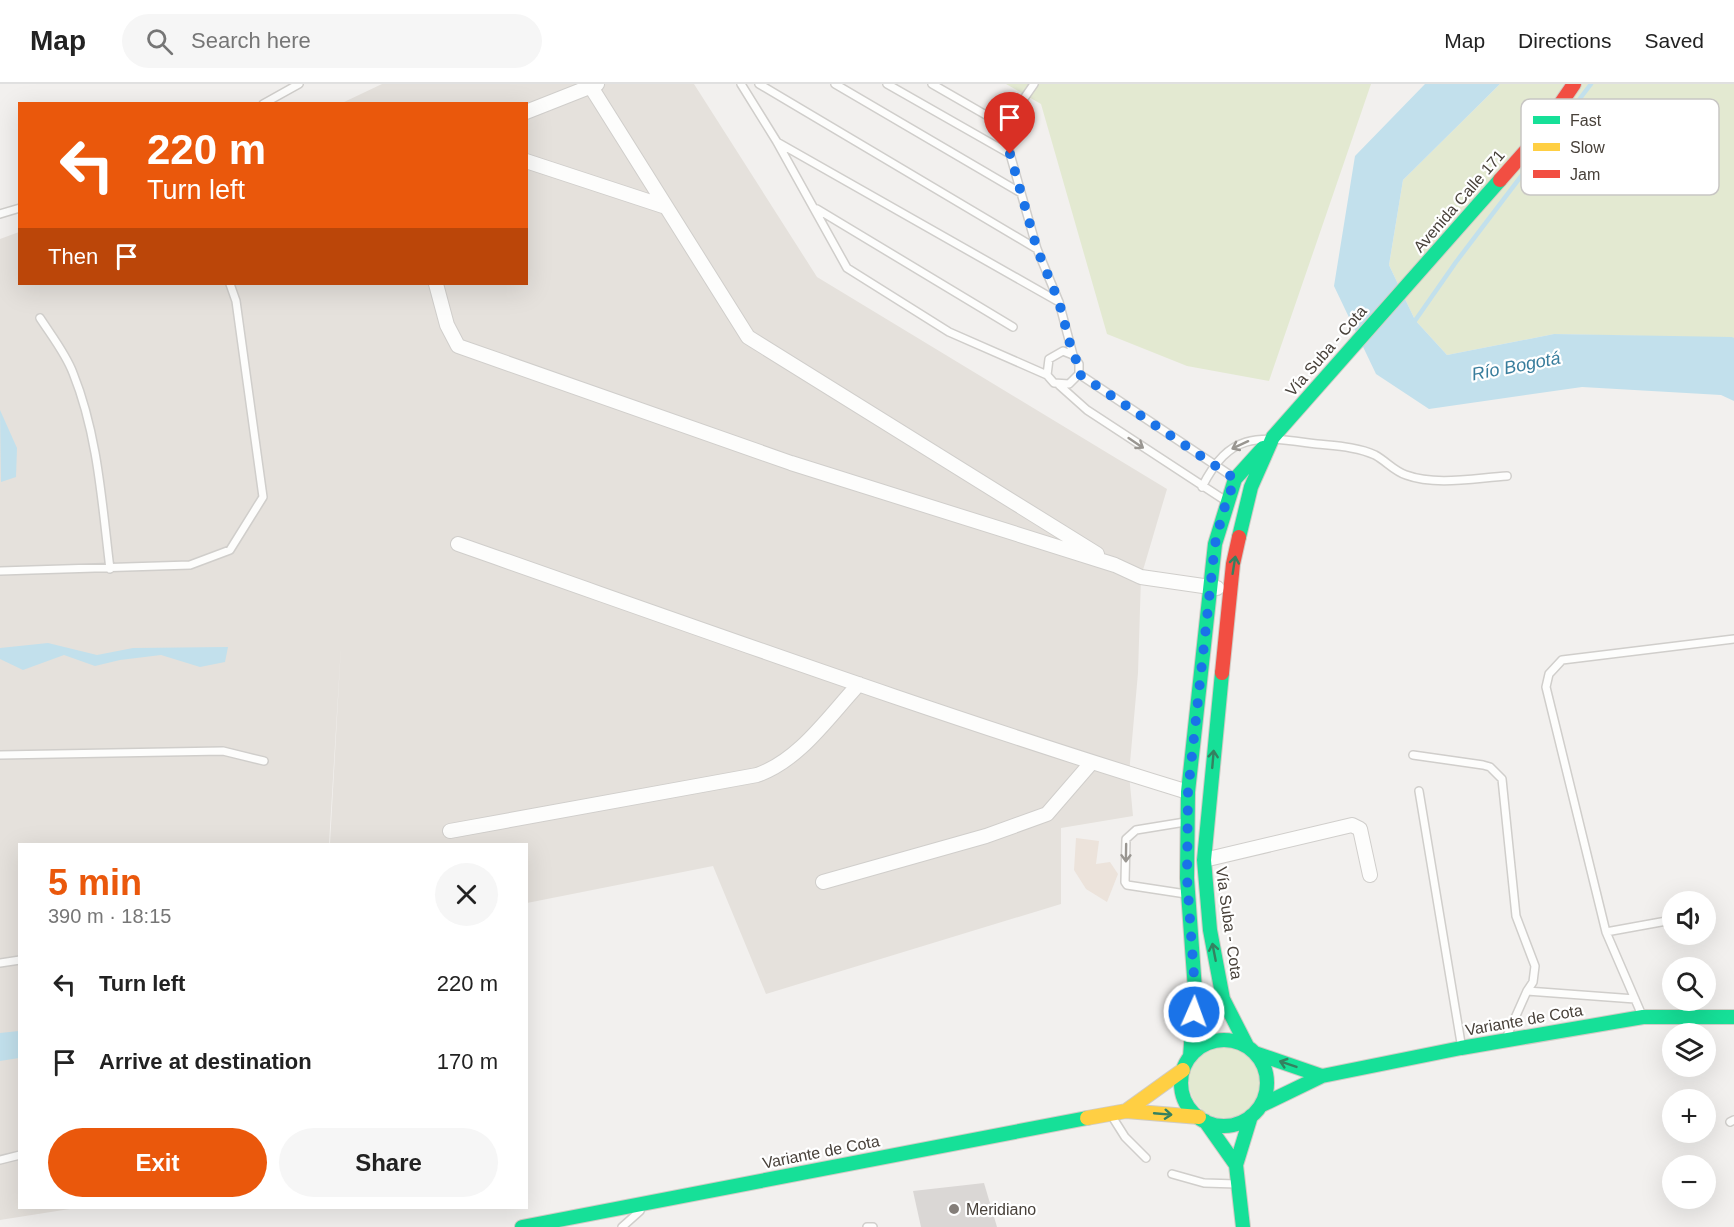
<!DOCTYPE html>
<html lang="en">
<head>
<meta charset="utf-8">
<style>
	:root { --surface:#fff; --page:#f6f6f6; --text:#222; --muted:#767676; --line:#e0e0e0; --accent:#ea580c }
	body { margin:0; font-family:Helvetica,sans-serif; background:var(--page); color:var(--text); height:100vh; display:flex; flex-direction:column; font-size:22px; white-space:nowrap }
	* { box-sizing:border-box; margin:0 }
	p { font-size:20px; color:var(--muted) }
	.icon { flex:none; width:33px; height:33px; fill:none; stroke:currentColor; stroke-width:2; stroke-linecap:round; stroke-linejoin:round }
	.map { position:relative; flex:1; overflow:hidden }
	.drawer { position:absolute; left:18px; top:759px; width:510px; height:366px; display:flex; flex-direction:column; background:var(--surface); border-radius:0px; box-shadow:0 6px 24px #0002 }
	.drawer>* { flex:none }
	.banner { position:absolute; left:18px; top:18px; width:510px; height:183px; border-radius:0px; box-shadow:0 6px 24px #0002; background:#ea580c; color:#fff; overflow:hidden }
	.controls { position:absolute; left:1662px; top:807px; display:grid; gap:12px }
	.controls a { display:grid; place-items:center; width:54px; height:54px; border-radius:50%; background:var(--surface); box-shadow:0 6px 24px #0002; font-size:30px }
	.pin { position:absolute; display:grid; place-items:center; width:51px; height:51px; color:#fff; margin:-62px -26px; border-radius:50% 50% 50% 0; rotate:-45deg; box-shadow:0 0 6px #0007 }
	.pin .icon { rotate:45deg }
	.me { position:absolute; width:66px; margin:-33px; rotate:2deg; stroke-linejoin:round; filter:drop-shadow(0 0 4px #0008) }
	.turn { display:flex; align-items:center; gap:21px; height:126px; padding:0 30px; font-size:27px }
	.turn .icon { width:78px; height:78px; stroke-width:2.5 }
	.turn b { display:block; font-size:42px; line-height:51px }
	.then { display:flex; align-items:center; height:57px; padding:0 30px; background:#0003; gap:12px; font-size:22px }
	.round { display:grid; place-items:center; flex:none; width:63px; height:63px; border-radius:32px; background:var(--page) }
	.summary { display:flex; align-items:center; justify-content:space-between; height:102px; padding:0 30px }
	h1 { font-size:36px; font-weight:600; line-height:45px; color:var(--accent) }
	.action { display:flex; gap:12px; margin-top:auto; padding:12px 30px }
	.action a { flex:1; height:69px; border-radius:36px; background:var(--accent); color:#fff; font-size:24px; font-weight:600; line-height:69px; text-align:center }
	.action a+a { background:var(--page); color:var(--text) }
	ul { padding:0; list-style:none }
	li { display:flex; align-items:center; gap:18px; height:78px; padding:0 30px }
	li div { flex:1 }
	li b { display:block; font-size:22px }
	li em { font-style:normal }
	header { display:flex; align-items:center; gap:36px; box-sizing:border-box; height:84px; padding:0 30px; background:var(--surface); border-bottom:2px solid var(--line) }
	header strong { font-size:28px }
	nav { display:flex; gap:33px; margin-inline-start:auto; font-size:21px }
	.search { width:420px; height:54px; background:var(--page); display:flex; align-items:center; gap:15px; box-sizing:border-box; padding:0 21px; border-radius:33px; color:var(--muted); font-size:22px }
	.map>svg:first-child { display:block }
	.residential { fill:#e5e1dc }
	.commercial { fill:#ece3db }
	.green { fill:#e3e9d1 }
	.water { fill:#c2e0ec }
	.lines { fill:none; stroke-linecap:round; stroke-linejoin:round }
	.stream { stroke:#c2e0ec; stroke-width:4.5 }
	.building { fill:#dad7d5 }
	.lane-casing { stroke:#d0cecb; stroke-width:10 }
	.street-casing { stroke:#d0cecb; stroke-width:16 }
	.fast-casing { stroke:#d0ccc5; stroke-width:16 }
	.slow-casing { stroke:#d0ccc5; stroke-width:16 }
	.jam-casing { stroke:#d0ccc5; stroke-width:16 }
	.lane { stroke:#fdfdfc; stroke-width:7 }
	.street { stroke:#fdfdfc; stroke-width:14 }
	.fast { stroke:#16e098; stroke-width:14 }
	.slow { stroke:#ffcf43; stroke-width:14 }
	.jam { stroke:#f24e42; stroke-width:14 }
	.oneway { stroke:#999691 }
	.oneway2 { stroke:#348160 }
	.route { stroke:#1a73e8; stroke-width:10; stroke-dasharray:0 18 }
	.poi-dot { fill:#847e79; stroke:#fff; stroke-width:2 }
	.labels { text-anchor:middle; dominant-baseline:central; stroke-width:4.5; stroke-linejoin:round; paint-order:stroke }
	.street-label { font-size:16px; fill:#48413a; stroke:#fff }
	.poi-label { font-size:16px; fill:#48413a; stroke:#fff; text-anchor:start }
	.water-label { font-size:18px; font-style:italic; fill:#387d9c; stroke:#fff }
	.key { fill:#fff; stroke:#c8c6c4; stroke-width:1.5 }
	.key-label { font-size:16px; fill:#48413a }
</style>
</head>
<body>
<header>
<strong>Map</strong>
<div class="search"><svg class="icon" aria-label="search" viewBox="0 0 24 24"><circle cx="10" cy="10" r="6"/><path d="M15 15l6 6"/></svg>Search here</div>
<nav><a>Map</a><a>Directions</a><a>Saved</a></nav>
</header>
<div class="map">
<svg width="1734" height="1143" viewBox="0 0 1734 1143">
	<rect width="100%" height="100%" fill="#f2f0ee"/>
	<path class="residential" d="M382 0H694L817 193 1167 405 1141 493 1138 589 1129 690 1133 732 1061 744V820L766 910 713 782 527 819 526 760H330L341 562 329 760H20V1124H76L0 1136V155L19 148 20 200H526V20L342 19Z"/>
	<path class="commercial" d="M1076 754 1099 757 1096 780 1110 778 1118 790 1107 818 1086 805 1074 786Z"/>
	<path class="green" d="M1006 0H1371L1269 297 1187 282 1107 250 1041 20Z
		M1500 0H1734V254L1554 250 1447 271 1415 236 1389 181 1403 96Z
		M1189 998a36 36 0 1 1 72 0a36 36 0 1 1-72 0Z"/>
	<path class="water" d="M1425 0H1500L1403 96 1389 181 1415 236 1447 271 1554 250 1732 253 1734 254V317L1721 311 1582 303 1429 325 1376 290 1334 202 1355 72Z
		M0 326 17 364 16 393 1 398Z
		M48 559 97 571 133 564 228 563 225 578 200 583 161 571 120 576 95 582 64 571 23 586 0 575V564Z
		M19 947V974L0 977V949Z"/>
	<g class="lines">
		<path class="stream" d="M1412 241 1456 178 1591 0"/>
	</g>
	<path class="building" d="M984 1099 997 1143H921L913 1107Z"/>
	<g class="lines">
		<g class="lane-casing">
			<path id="lane" d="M741 0 777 58 847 184 949 248 1047 291
				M759 0 1037 165
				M835 0 1021 109
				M887 0 1010 70
				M932 0 1005 42
				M1034 0 1005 42 1010 70 1037 165 1059 218 1073 271 1079 280V290L1069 300 1054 299 1047 291 1049 275 1063 267 1073 271
				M263 20 299 0
				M777 58 1059 218
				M817 125 1013 243
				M0 130 20 124
				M40 234C51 251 66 270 73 289 98 351 102 420 110 485
				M1079 290 1233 393
				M1059 301 1087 326 1226 417
				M1202 403C1231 345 1261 353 1317 360 1336 362 1358 363 1375 371 1386 377 1394 387 1406 391 1436 402 1475 394 1507 392
				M0 487 190 481 230 466 263 413 236 217 230 200
				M0 671 223 667 264 677
				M1413 671 1483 681 1490 683 1502 695 1516 832 1535 882 1533 898 1527 907 1507 952
				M1419 707 1461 959
				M1185 738 1136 746 1126 755 1125 798 1127 801 1186 810
				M1706 831 1708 830
				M1606 848 1672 836
				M0 879 20 876
				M1527 907 1635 915
				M1641 929 1606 848 1546 603 1549 590 1562 576 1734 555
				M1113 1034 1125 1053 1146 1074
				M1730 1038 1734 1036
				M0 1076 20 1071
				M1172 1090 1204 1099 1237 1100
				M622 1143 640 1127
				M867 1143H873"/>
		</g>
		<g class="street-casing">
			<path id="street" d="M591 3 748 253 1097 470
				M526 28 597 0
				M526 77 663 122
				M436 200 447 241 458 262 791 379 1115 481 1141 493 1217 504
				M458 460C701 545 943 633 1188 708
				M450 747 757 691C800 676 829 632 859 600
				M1204 776 1352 741 1360 745 1370 791
				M823 798 986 752 1047 730 1092 678"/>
		</g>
		<g class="fast-casing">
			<path id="fast" d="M1239 453 1251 403 1273 353 1500 96
				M1222 589 1204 776 1210 846 1223 915 1247 962
				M1181 999a43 43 0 1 1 86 0a43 43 0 1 1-86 0Z
				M1255 969 1322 992
				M1190 973 1195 906 1187 794 1188 708 1215 460 1235 395 1263 364
				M1262 1021 1322 992 1461 964 1643 933H1734
				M1205 1037 1236 1081
				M522 1143 1087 1034
				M1243 1143 1236 1081 1251 1032"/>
		</g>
		<g class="slow-casing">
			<path id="slow" d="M1126 1027 1183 986
				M1087 1034 1126 1027 1199 1033"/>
		</g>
		<g class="jam-casing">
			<path id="jam" d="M1500 96 1537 54 1574 0
				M1222 589 1233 480 1239 453"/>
		</g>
		<use href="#lane" class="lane"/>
		<use href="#street" class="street"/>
		<use href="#fast" class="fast"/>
		<use href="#slow" class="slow"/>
		<use href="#jam" class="jam"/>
	</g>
	<defs><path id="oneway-shaft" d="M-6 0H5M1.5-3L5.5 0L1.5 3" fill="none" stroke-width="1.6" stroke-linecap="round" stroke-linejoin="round" transform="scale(1.5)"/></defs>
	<g class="oneway">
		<use href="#oneway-shaft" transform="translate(1136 359) rotate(34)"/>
		<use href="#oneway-shaft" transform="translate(1240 361) rotate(155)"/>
		<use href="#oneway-shaft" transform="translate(1126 769) rotate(91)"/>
	</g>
	<g class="oneway2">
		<use href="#oneway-shaft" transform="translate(1234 481) rotate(-81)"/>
		<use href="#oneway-shaft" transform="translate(1213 675) rotate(-85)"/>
		<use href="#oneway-shaft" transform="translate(1214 868) rotate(-101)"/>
		<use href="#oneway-shaft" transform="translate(1288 980) rotate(-161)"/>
		<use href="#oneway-shaft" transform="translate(1163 1030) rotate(5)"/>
	</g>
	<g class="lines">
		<path class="route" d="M1010 70 1037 165 1059 218 1073 271 1079 280V290L1235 395 1223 428 1215 460 1188 708 1187 794 1195 906 1194 928"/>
	</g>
	<circle class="poi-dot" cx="954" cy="1125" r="6"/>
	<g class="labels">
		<g class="street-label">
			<text transform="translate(1459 117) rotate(-49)">Avenida Calle 171</text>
			<text transform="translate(1326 267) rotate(-49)">Vía Suba - Cota</text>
			<text transform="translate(1229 839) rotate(82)">Vía Suba - Cota</text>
			<text transform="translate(1524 936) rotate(-10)">Variante de Cota</text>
			<text transform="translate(821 1068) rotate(-11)">Variante de Cota</text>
		</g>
		<g class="poi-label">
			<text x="966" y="1125">Meridiano</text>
		</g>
		<g class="water-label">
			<text transform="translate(1516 282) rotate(-11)">Río Bogotá</text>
		</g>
	</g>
	<rect x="1521" y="15" width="198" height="96" rx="9" class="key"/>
	<rect x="1533" y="32" width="27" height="8" fill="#16e098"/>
	<rect x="1533" y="59" width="27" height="8" fill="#ffcf43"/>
	<rect x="1533" y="86" width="27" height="8" fill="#f24e42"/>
	<g class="key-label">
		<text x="1570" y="42">Fast</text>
		<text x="1570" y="69">Slow</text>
		<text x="1570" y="96">Jam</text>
	</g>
</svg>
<div class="controls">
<a><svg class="icon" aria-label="sound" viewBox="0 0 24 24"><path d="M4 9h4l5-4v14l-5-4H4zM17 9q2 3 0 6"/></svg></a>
<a><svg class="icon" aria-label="search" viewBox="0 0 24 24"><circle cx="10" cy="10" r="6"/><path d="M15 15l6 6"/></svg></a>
<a><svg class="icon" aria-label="layers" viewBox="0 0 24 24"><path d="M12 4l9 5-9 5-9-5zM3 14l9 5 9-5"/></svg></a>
<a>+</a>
<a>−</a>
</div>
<div class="pin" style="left:1010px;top:70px;background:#d93025"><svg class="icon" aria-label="arrive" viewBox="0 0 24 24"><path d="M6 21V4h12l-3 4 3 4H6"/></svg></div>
<svg class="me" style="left:1194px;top:928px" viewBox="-20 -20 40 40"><circle r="17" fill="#1a73e8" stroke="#fff" stroke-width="3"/><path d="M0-11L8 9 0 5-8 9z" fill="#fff"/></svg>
<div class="banner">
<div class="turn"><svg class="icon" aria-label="left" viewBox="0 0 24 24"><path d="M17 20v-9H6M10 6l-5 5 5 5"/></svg><div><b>220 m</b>Turn left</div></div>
<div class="then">Then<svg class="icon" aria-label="arrive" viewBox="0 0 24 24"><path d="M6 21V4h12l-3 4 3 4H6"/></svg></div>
</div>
<section class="drawer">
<div class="summary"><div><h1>5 min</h1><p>390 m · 18:15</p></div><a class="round"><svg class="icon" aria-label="close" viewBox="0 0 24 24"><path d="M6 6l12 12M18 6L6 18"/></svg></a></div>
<ul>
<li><svg class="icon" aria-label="left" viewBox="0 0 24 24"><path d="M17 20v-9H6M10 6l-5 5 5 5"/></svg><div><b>Turn left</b></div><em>220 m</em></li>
<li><svg class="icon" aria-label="arrive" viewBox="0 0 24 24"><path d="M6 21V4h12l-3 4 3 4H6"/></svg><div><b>Arrive at destination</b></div><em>170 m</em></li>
</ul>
<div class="action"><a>Exit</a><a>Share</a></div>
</section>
</div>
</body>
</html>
